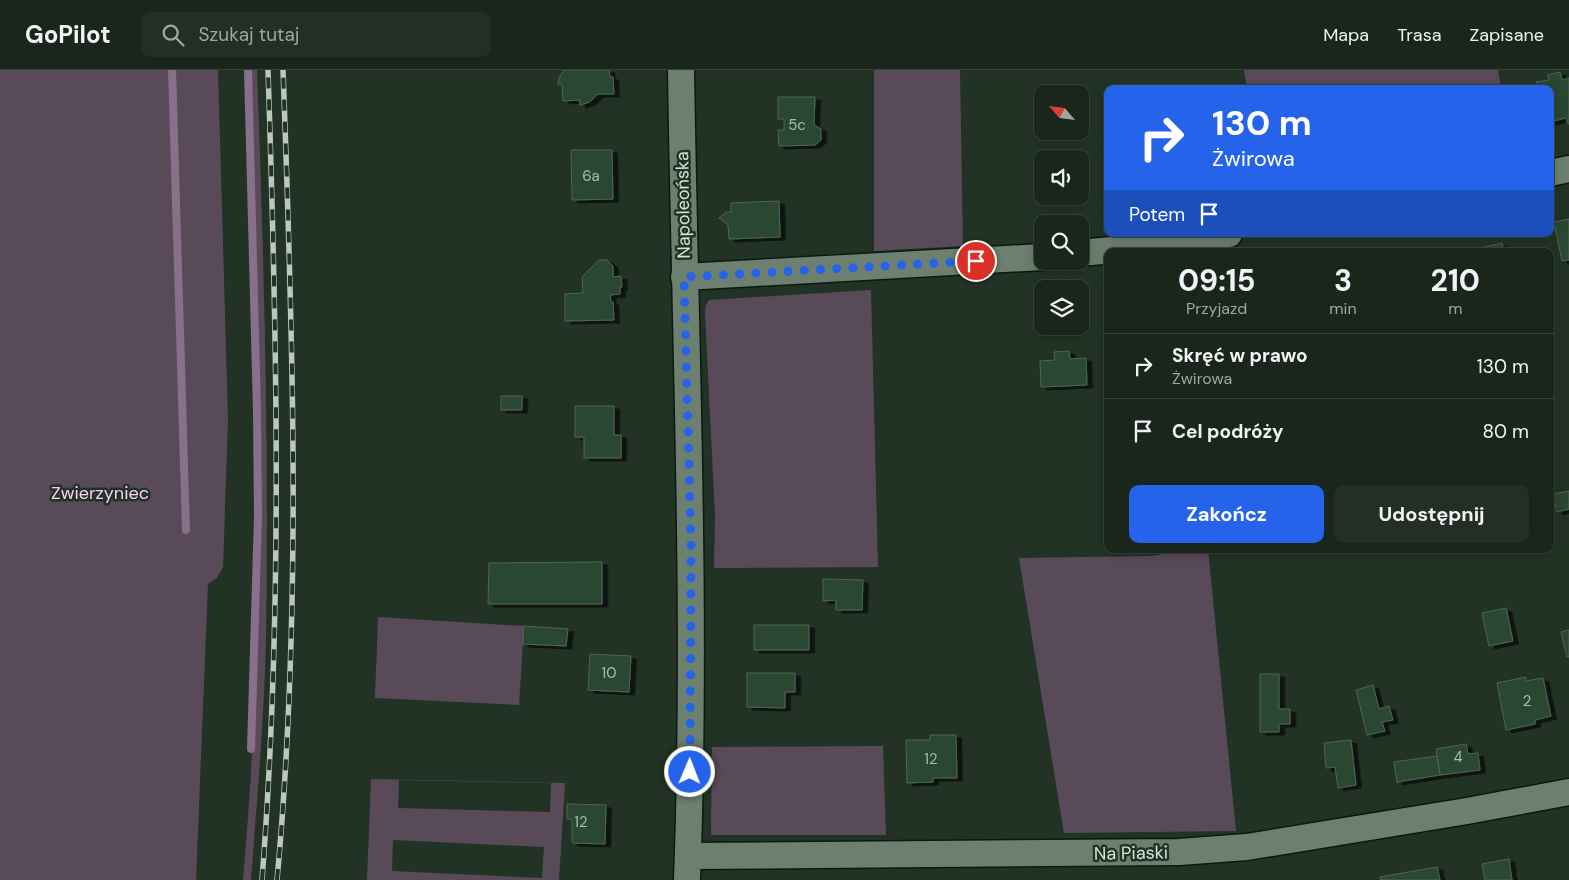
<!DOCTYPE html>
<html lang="pl">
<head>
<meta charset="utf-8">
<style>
	:root { --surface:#1a261c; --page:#232e25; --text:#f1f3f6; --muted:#9fa5a3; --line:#38433b; --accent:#2563eb }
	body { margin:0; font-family:"DM Sans",sans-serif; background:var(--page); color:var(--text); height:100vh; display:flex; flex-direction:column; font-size:19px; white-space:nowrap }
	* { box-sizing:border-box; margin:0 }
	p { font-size:16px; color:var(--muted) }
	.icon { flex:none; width:28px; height:28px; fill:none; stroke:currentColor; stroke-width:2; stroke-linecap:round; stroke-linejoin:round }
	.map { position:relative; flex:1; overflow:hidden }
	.side { position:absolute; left:1104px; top:178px; width:450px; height:305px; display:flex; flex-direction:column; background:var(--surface); border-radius:10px; box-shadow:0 2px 12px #0003,0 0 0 1px var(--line) }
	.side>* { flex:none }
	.top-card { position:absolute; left:1104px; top:15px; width:450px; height:152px; border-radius:10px; box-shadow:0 2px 12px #0003,0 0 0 1px var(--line); background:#2563eb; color:#fff; overflow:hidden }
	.needle { width:32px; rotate:298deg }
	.fabs { position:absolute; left:1034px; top:15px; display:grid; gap:10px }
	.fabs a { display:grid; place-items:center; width:55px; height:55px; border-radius:10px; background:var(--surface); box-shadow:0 2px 12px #0003,0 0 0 1px var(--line); font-size:25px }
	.pin { position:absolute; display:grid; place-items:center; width:42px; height:42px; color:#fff; margin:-21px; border:2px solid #fff; border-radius:50%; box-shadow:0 1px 5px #0007 }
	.me { position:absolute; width:55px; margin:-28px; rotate:1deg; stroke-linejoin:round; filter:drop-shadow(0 0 4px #0008) }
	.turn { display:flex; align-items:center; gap:18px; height:105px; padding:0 25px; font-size:22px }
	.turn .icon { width:65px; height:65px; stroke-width:2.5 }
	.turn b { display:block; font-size:35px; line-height:42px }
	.then { display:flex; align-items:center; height:48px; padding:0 25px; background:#0003; gap:10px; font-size:19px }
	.eta { display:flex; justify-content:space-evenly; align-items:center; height:85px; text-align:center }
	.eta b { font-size:30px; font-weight:700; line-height:35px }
	.cta { display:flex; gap:10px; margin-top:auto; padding:10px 25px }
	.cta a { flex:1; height:58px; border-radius:10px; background:var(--accent); color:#fff; font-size:20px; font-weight:700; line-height:58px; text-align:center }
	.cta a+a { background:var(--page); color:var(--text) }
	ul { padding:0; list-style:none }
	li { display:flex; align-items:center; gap:15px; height:65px; padding:0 25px; border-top:1px solid var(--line) }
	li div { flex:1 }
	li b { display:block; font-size:19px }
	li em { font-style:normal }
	header { display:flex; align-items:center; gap:30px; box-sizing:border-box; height:70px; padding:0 25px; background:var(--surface); border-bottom:1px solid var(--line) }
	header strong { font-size:24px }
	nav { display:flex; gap:28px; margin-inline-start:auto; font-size:18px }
	.search { width:350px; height:45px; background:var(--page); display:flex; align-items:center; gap:12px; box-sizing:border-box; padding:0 18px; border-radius:10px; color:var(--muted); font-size:19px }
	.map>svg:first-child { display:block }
	.green { fill:#594a5a; fill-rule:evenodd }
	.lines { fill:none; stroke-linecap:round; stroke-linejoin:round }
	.stream { stroke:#88708a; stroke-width:8 }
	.building { fill:#2b4632; stroke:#516454; filter:url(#shadow) }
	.minor-casing { stroke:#0a1a0e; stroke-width:29 }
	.minor { stroke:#6d8070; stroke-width:26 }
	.rail-casing { stroke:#bcc8be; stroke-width:5.5 }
	.rail { stroke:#223325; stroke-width:4; stroke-dasharray:11; stroke-linecap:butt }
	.route { stroke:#2563eb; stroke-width:9; stroke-dasharray:0 16.2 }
	.labels { text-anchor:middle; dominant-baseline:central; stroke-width:5; stroke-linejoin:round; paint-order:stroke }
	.number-label { font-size:15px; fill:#acbbaf }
	.street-label { font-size:18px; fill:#d7e2d9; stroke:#223325 }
	.park-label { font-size:18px; fill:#fbcefd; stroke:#223325 }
</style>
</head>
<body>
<header>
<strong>GoPilot</strong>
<div class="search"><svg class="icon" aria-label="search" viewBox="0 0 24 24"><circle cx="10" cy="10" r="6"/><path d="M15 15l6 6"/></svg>Szukaj tutaj</div>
<nav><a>Mapa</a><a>Trasa</a><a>Zapisane</a></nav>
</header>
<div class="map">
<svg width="1569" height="810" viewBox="0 0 1569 810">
	<defs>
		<filter id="shadow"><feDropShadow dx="5.5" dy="3" stdDeviation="0" flood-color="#0009"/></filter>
	</defs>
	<rect width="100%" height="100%" fill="#223325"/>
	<path class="green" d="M0 0H218L228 349 223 497 217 508 208 514 196 810H0Z
		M249 0H257C264 190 269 380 266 570 264 650 257 730 251 810H243C260 619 261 427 256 236 255 157 253 79 249 0Z
		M874 0H960L963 176 874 181Z
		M1244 0H1498L1501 19H1247Z
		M871 220 878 497 714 498 715 446 705 242 706 235 709 230Z
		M1202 479H1208L1236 761 1064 763 1019 488 1150 486Z
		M378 547 524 556 519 635 375 628Z
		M883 676 886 765H711L712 677Z
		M371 709 565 713 559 810H367ZM399 710 551 713 550 742 398 738ZM393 770 544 777 542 808 392 801Z"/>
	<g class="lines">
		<path class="stream" d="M172 0 186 460
			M248 0 257 341 258 446 251 679"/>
	</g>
	<path class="building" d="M564 0H609L610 7H613L614 24H598L590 32 580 35V30L563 31 562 15 558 14 559 8Z
		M1560 2 1562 10 1569 8V54H1568L1566 48 1550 52V19H1538L1536 12 1549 10 1548 5Z
		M778 27H815L814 55 821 59V70L815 75 779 76 778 60H784V49H778Z
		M571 80H612L613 129 572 130Z
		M779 131 780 167 729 169 728 155 719 148 726 142H731V133Z
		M1569 149V190L1562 191 1554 152Z
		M1502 173 1504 181H1466Z
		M599 190H607L613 196V207L621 206 622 217H620V224L610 225 611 232H613L614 250 565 251V224L583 223 582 207Z
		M1069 281 1070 289 1086 288 1087 315 1041 317 1040 291 1055 290 1054 282Z
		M501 326H522V340H501Z
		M575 336H614V365H621V388H584V367H575Z
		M1569 421V439L1557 442 1553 424Z
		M602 492V534H488L489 493Z
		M823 509 863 510 862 540H836V530L823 531Z
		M1506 538 1513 571 1489 576 1482 543Z
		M754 555H809V580H754Z
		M524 556 568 559 566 576 523 574Z
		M1569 560V587H1567L1561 562Z
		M590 584 631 586 629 622 588 620Z
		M747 603H795V622H785V638L747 637Z
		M1260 604H1279V639H1290V654H1279V662H1260Z
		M1526 607V611L1543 608 1551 646 1535 650V654L1506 660 1497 613Z
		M1373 615 1379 639 1389 636 1393 650 1382 652 1385 661 1367 665 1356 620Z
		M930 665H956L957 708H933V712L907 713 906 670H930Z
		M1351 670 1356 715 1338 718 1335 697 1326 698 1324 673Z
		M1466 674 1468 684 1478 683 1480 700 1440 705 1436 679Z
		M1437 686 1440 705 1397 712 1394 692Z
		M567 734 606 735 605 774 572 773V749H567Z
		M1509 789 1512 810H1485L1482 794Z
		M1437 797 1440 810H1381L1380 807Z"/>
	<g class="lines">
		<g class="minor-casing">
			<path id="minor" d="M681 0C685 270 697 540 687 810
				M1550 103 1569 99
				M1080 183 1134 178 1229 164
				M684 207 1042 187
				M688 786 1179 782 1247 777 1467 741 1569 722"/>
		</g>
		<use href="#minor" class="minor"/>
		<g class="rail-casing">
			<path id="rail" d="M262 810C283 540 277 270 268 0
				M277 810C302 541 293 270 283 0"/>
		</g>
		<use href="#rail" class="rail"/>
	</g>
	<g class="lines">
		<path class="route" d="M690 702 691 472 684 207 976 191"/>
	</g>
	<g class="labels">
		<g class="number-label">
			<text x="797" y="55">5c</text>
			<text x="591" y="106">6a</text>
			<text x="609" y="603">10</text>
			<text x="1527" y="631">2</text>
			<text x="1458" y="687">4</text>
			<text x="931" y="689">12</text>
			<text x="581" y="752">12</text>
		</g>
		<g class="street-label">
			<text transform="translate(683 135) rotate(-91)">Napoleońska</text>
			<text transform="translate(1131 783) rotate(-1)">Na Piaski</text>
		</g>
		<g class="park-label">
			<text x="100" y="423">Zwierzyniec</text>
		</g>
	</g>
</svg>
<div class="fabs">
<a><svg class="needle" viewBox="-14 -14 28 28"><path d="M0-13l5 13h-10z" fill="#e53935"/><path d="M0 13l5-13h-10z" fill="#9fa5a3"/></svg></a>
<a><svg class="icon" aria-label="sound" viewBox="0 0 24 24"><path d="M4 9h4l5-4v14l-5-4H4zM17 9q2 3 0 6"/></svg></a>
<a><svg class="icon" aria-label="search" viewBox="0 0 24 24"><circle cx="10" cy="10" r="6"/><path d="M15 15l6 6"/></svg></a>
<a><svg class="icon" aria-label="layers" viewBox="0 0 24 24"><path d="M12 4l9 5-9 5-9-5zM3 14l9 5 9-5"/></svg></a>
</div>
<div class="pin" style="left:976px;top:191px;background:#d93025"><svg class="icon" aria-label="arrive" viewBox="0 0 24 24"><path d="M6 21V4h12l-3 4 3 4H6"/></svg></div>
<svg class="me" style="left:690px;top:702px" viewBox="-20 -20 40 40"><circle r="17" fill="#2563eb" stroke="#fff" stroke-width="3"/><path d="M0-11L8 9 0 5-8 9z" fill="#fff"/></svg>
<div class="top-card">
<div class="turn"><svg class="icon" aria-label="right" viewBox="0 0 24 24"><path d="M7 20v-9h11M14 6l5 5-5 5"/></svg><div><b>130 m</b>Żwirowa</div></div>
<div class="then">Potem<svg class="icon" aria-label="arrive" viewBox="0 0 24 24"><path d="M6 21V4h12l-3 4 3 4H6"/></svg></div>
</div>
<section class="side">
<div class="eta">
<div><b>09:15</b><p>Przyjazd</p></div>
<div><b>3</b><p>min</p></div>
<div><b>210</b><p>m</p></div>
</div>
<ul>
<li><svg class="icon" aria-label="right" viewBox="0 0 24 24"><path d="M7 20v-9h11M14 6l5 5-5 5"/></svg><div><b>Skręć w prawo</b><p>Żwirowa</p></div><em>130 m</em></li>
<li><svg class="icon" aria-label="arrive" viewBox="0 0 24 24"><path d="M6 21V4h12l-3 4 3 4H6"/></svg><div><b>Cel podróży</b></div><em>80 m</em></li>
</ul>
<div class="cta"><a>Zakończ</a><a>Udostępnij</a></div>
</section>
</div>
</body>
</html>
